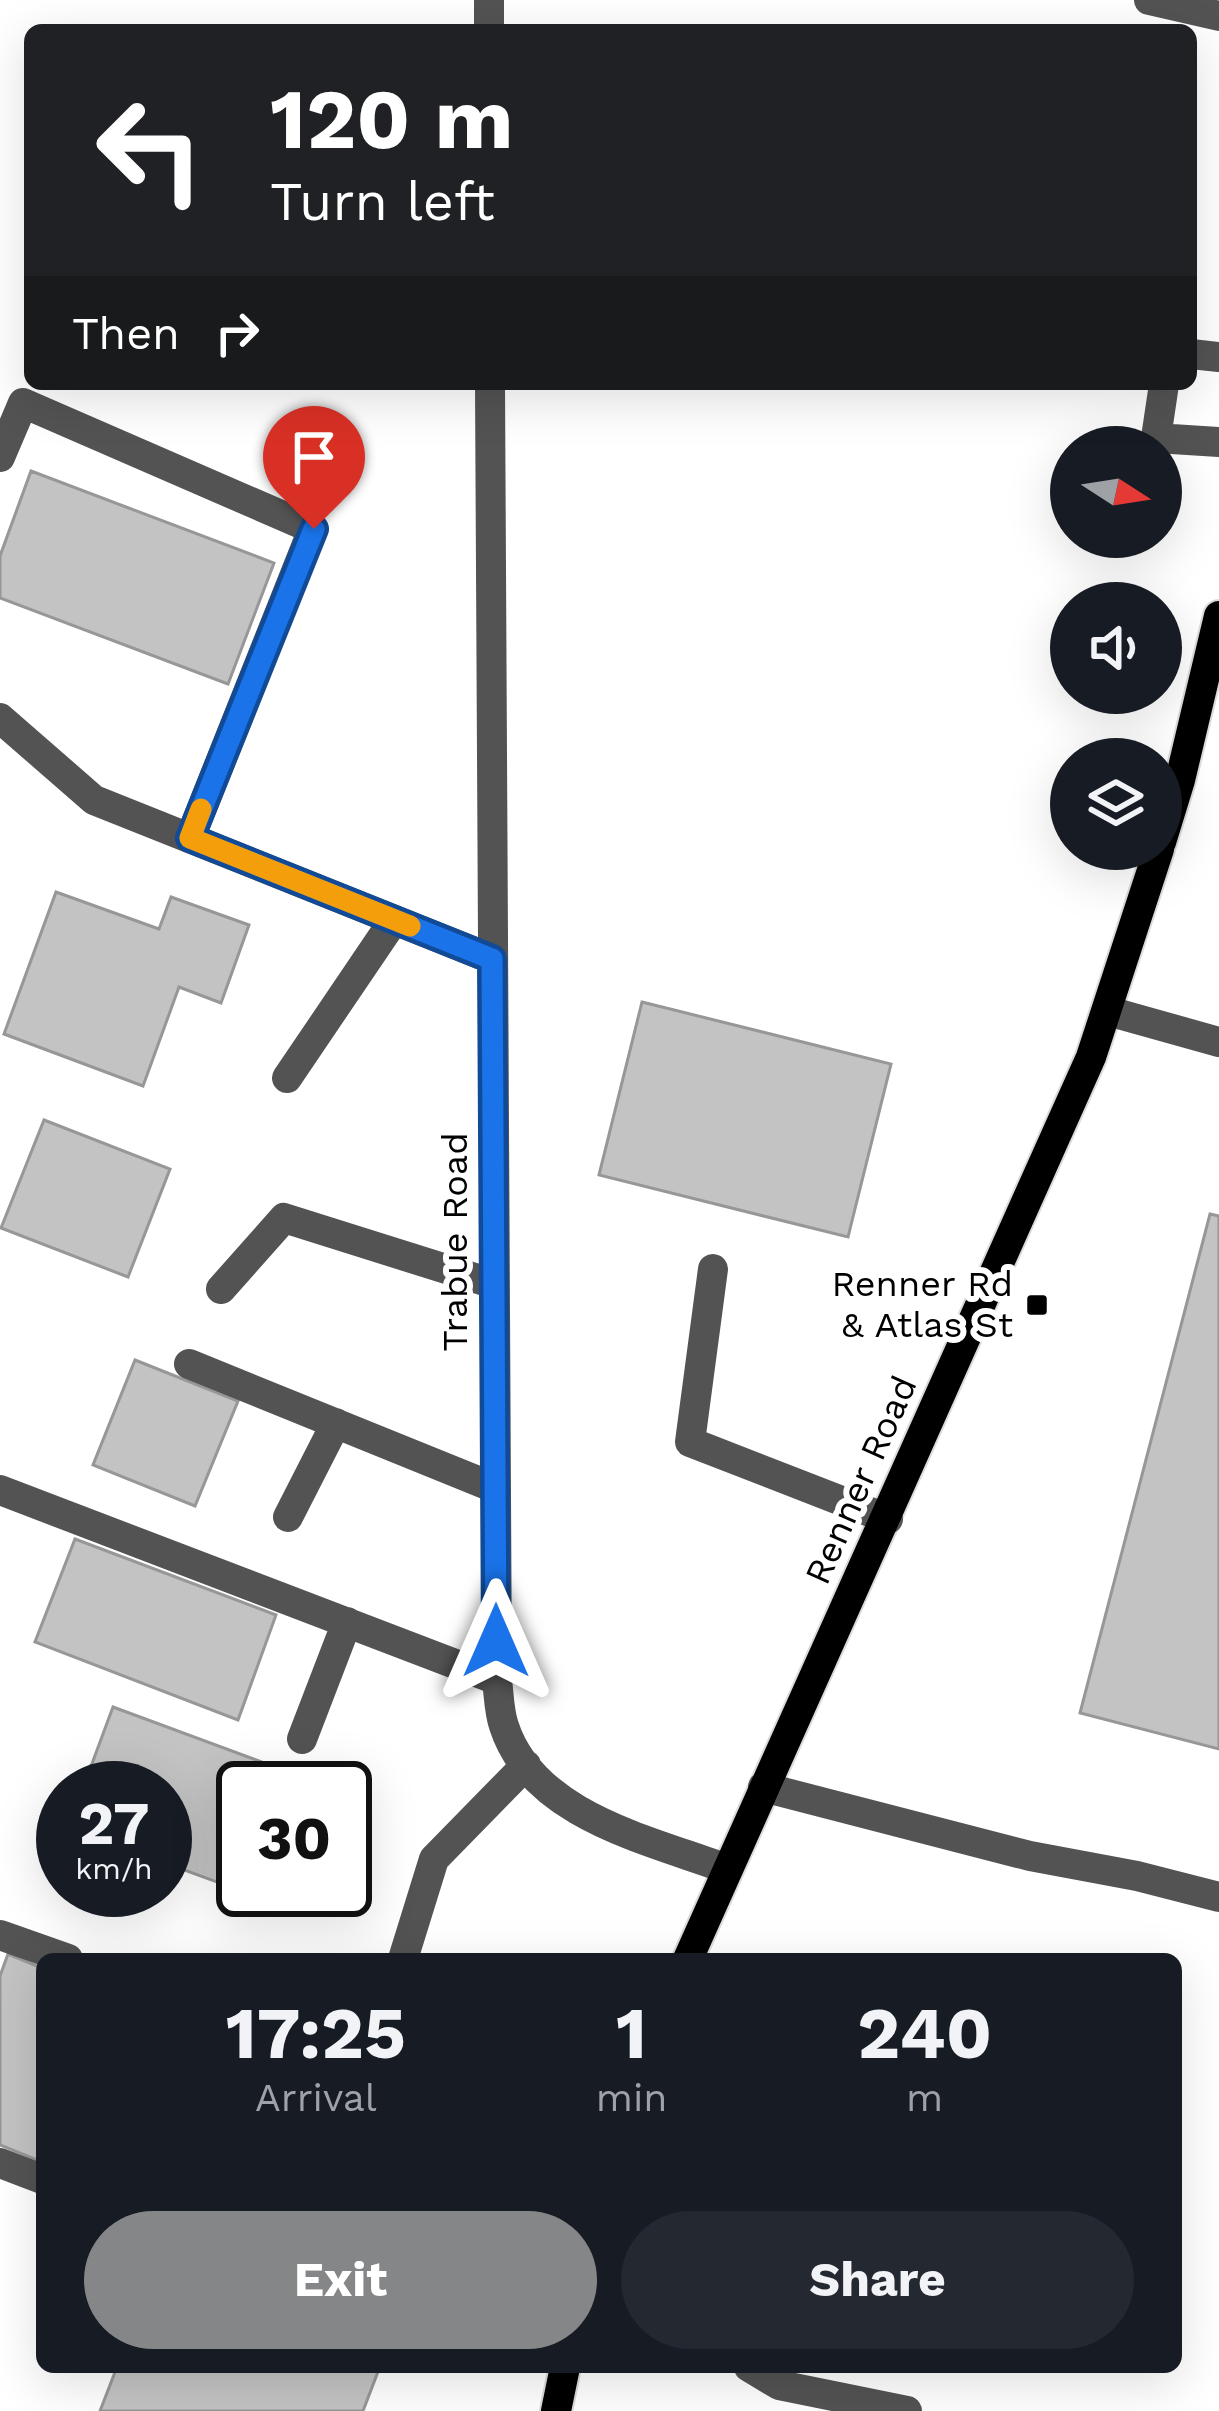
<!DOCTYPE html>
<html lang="en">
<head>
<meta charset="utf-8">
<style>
	:root { --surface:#171b24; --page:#242831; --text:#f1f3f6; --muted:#9ea1a6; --accent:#858687 }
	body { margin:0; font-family:"Work Sans",sans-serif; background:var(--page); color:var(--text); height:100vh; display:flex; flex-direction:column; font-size:45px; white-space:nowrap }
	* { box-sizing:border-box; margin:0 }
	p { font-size:39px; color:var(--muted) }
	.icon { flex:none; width:66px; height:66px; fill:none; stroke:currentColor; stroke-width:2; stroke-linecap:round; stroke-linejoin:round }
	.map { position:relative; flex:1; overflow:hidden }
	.panel { position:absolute; left:36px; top:1953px; width:1146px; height:420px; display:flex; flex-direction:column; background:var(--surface); border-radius:18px; box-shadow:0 12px 48px #0002 }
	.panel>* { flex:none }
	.guide { position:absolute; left:24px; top:24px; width:1173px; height:366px; border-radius:18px; box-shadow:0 12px 48px #0002; background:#202124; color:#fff; overflow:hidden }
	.needle { width:78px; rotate:102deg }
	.tools { position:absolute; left:1050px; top:426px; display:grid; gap:24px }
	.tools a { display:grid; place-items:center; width:132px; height:132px; border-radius:50%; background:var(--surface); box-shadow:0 12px 48px #0002; font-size:60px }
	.speed { position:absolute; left:36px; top:1761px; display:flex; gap:24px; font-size:60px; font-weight:700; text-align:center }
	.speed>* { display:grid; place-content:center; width:156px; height:156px; border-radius:50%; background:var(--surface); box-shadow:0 12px 48px #0002; line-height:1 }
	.speed small { font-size:30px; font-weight:400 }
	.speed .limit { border:6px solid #111; border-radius:18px; background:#fff; color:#111 }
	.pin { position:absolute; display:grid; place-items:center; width:102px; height:102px; color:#fff; margin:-123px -51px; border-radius:50% 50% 50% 0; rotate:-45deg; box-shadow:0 0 12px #0007 }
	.pin .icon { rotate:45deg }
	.me { position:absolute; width:132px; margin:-66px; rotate:0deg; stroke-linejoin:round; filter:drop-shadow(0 0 9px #0008) }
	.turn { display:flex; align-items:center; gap:42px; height:252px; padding:0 48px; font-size:54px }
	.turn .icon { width:156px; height:156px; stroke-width:2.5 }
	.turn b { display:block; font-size:84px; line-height:102px }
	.then { display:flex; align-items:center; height:114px; padding:0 48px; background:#0003; gap:24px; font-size:45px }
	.eta { display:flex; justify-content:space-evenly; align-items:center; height:204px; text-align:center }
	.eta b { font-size:72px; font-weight:700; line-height:84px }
	.primary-button { display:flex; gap:24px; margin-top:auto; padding:24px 48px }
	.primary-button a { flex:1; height:138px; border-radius:72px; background:var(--accent); color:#fff; font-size:48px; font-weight:700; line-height:138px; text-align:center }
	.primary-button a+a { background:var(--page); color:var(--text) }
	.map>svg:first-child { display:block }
	.building { fill:#c3c3c3; stroke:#979797; stroke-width:3 }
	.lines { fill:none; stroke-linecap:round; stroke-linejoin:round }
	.major-casing { stroke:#dbdbdb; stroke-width:34 }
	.minor { stroke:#535353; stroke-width:30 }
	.major { stroke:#000; stroke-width:30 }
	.route-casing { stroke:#114b97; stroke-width:30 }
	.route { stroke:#1a73e8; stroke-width:21 }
	.slow { stroke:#f59e0b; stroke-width:21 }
	.poi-dot { fill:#000; stroke:#fff; stroke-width:4.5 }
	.labels { text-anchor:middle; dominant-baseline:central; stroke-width:12; stroke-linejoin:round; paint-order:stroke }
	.street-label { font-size:36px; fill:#000; stroke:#fff }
	.poi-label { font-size:36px; fill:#000; stroke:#fff; text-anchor:end }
</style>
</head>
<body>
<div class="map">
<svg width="1219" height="2411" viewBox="0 0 1219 2411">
	<rect width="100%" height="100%" fill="#fff"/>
	<path class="building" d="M31 471 274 563 228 684 0 598V556Z
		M56 892 159 929 171 897 249 925 221 1003 179 987 143 1086 4 1034Z
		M642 1002 891 1064 848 1237 599 1175Z
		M44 1120 170 1169 128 1277 1 1228Z
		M1210 1214 1219 1216V1749L1080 1713Z
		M135 1360 238 1401 195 1506 93 1465Z
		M75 1539 276 1615 238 1720 35 1642Z
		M113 1707 313 1781 310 1788H243V1890H273L269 1901 165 1863V1788H83Z
		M8 1954 42 1968V2162L0 2145V1976Z
		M117 2367H373L379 2369 363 2411H100Z"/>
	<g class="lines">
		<g class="major-casing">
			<path id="major" d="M1161 842 1180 780 1219 616
				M688 1959 1091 1057 1159 849
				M556 2411 565 2367"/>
		</g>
		<path class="minor" d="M489 0V30
			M1149 0 1219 16
			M1191 354 1219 357
			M490 384 497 1680C499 1695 499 1712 504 1726 533 1816 650 1840 727 1869
			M1164 384 1156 438 1219 442
			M0 457 23 403 313 529 190 838
			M0 718 94 800 492 959
			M1108 1011 1219 1042
			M287 1078 394 920
			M713 1269 690 1442 888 1519
			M221 1289 284 1218 494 1284
			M189 1364 495 1488
			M0 1490 497 1680
			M288 1517 336 1423
			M302 1739 347 1622
			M763 1787 1030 1856 1137 1876 1219 1897
			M0 1935 68 1959
			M403 1959 434 1859 526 1765
			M0 2163 42 2179
			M749 2367 779 2385 907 2411"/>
		<use href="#major" class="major"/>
	</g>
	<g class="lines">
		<g class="route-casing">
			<path id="route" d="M314 529 190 838 492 959 496 1641"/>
		</g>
		<use href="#route" class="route"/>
		<path class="slow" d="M201 809 190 838 410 926"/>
	</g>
	<rect class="poi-dot" x="1025" y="1293" width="24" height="24" rx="6"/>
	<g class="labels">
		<g class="street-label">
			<text transform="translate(455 1242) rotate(-90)">Trabue Road</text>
			<text transform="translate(861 1480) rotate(-66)">Renner Road</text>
		</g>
		<g class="poi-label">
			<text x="1013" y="1284">Renner Rd<tspan x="1013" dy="41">&amp; Atlas St</tspan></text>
		</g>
	</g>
</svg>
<div class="tools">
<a><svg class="needle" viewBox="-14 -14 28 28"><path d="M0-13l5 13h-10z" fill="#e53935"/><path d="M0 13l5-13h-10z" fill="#9ea1a6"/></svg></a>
<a><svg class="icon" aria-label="sound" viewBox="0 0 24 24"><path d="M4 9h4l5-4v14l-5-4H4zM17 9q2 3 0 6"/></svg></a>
<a><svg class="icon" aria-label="layers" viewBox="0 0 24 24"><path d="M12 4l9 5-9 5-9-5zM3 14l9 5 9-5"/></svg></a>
</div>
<div class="speed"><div>27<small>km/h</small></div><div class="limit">30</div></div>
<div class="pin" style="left:314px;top:529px;background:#d93025"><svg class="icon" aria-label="arrive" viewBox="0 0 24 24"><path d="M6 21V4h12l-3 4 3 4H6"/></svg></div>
<svg class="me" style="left:496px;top:1641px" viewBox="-20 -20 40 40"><path d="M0-17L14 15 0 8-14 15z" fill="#1a73e8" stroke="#fff" stroke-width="4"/></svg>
<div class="guide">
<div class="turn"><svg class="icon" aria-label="left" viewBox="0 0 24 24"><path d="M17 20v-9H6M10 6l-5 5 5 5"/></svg><div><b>120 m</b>Turn left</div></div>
<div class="then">Then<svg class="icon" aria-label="right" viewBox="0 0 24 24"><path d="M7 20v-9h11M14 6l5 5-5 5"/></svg></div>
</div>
<section class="panel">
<div class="eta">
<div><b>17:25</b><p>Arrival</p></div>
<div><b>1</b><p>min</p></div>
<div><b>240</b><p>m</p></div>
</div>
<div class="primary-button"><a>Exit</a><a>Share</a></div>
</section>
</div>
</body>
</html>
